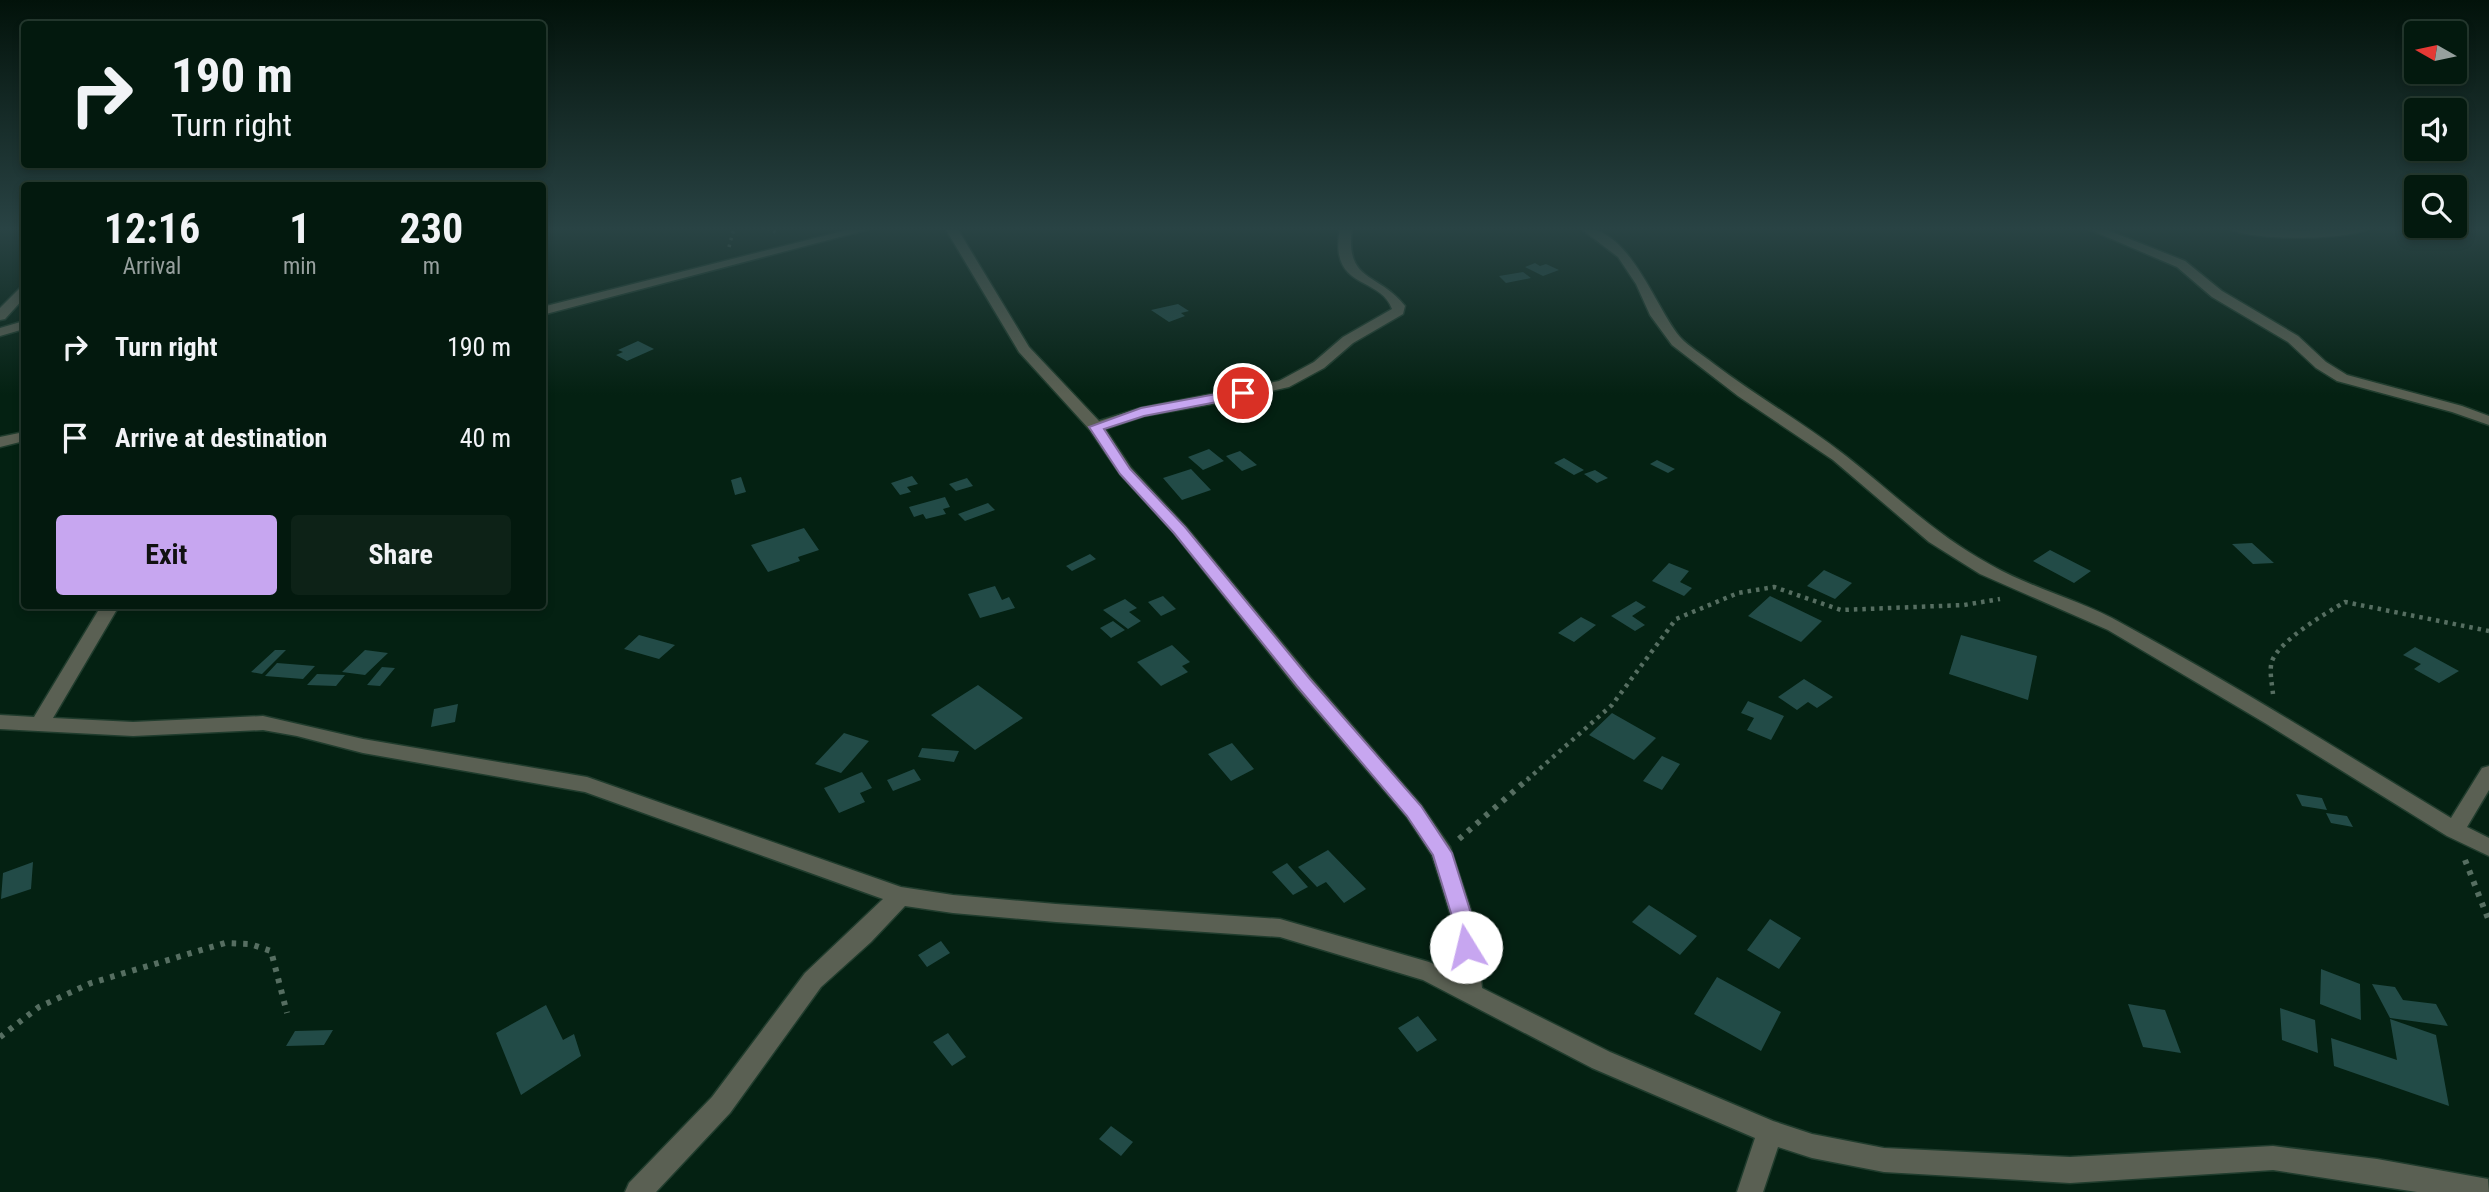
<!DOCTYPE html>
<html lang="en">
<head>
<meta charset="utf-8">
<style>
	:root { --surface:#03190e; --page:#0d2217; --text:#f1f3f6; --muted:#97a09e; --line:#24382e; --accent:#c7a6f0 }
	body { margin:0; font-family:"Roboto Condensed",sans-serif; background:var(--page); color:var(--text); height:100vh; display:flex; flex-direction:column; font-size:26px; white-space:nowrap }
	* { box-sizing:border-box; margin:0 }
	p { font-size:23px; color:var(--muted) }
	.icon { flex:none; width:38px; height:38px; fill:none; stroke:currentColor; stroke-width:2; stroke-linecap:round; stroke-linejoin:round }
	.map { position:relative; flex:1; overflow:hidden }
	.details { position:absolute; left:21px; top:182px; width:525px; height:427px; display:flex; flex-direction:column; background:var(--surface); border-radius:7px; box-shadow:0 4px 10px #0003,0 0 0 2px var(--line) }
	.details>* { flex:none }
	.banner { position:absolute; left:21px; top:21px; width:525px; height:147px; border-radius:7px; box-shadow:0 4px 10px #0003,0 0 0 2px var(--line); background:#03190e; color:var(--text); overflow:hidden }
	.needle { width:46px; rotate:279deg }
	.tools { position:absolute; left:2404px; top:21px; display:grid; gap:14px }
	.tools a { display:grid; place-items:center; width:63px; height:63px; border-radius:7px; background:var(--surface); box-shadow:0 4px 10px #0003,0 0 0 2px var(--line); font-size:35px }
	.pin { position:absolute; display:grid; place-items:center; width:60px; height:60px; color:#fff; margin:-30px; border:4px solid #fff; border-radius:50%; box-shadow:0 2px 7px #0007 }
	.me { position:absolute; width:77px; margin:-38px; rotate:351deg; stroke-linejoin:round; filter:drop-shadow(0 0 5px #0008) }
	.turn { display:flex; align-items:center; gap:24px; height:147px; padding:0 35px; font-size:32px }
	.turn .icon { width:91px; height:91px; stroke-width:2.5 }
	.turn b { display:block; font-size:49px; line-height:60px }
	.eta { display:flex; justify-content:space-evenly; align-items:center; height:119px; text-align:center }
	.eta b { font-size:42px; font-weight:700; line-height:49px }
	.primary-button { display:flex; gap:14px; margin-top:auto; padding:14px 35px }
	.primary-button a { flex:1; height:80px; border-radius:7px; background:var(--accent); color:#111; font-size:28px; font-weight:700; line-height:80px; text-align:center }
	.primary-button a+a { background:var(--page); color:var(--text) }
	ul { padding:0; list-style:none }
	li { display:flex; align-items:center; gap:21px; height:91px; padding:0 35px }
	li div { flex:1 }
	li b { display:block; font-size:26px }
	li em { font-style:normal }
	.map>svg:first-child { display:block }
	.building { fill:#224b47 }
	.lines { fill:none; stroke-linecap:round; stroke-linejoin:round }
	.minor-casing { stroke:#203c2d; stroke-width:3 }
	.path-far2 { stroke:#566e61; stroke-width:3.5; stroke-dasharray:2.5 4.5; stroke-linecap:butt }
	.path-far1 { stroke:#566e61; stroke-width:4.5; stroke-dasharray:3.5 5; stroke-linecap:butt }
	.path { stroke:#566e61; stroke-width:6; stroke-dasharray:4.5 7; stroke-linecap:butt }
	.minor { fill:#5a6053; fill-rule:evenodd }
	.route { fill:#c7a6f0; stroke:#816c9c; stroke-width:2 }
</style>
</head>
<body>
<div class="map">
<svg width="2489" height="1192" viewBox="0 0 2489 1192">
	<rect width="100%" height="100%" fill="#042112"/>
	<path class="building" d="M1535 263 1540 266 1546 264 1559 270 1543 276 1525 267Z
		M1523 272 1531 278 1506 283 1499 276Z
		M1178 304 1189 311 1181 313 1185 316 1169 322 1151 310Z
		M638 341 654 349 627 361 616 355 623 352 618 350Z
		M1209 449 1224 461 1203 470 1188 457Z
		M1240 451 1257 465 1242 471 1226 456Z
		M1564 458 1584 470 1574 475 1554 463Z
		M1657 460 1675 469 1668 473 1650 464Z
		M1191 469 1211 490 1182 500 1163 478Z
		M1595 470 1608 478 1597 483 1584 474Z
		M912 476 918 484 907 487 911 492 900 495 891 483Z
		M741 477 746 492 735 495 731 480Z
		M967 478 973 486 956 491 949 484Z
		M945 497 950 507 943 509 946 514 926 519 923 514 914 517 909 507Z
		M988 503 995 510 965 521 958 514Z
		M804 528 819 550 798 557 800 561 768 572 751 545Z
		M2252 543 2274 563 2253 564 2232 544Z
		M2050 550 2091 571 2074 583 2033 561Z
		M1090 554 1096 559 1072 571 1066 566Z
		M1669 563 1689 571 1680 582 1692 588 1684 596 1652 581Z
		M1824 570 1852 583 1835 599 1807 586Z
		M995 586 1002 600 1009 597 1015 608 980 618 968 594Z
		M1163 596 1176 609 1161 616 1148 602Z
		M1770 596 1822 621 1801 642 1748 616Z
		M1125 599 1137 608 1129 612 1141 621 1128 629 1103 610Z
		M1636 601 1646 607 1632 616 1645 625 1635 631 1611 616Z
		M1581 617 1596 625 1574 642 1558 633Z
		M1113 621 1125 630 1111 638 1100 628Z
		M639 635 675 645 659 659 624 649Z
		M1961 635 2037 656 2028 700 1949 674Z
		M1172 645 1190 662 1182 666 1188 672 1161 686 1137 662Z
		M2415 647 2459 671 2439 683 2414 669 2421 664 2403 655Z
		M275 650H286L262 674 251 672Z
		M365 650 388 653 365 675 342 672Z
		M277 663 315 666 303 679 265 676Z
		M382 667 395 668 380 686 367 685Z
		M317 674 345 675 336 686 307 685Z
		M1804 679 1833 697 1817 708 1808 702 1797 710 1778 697Z
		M978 685 1023 718 975 750 931 715Z
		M1748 701 1784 716 1771 740 1747 730 1754 718 1741 713Z
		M458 704 455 722 431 727 434 709Z
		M1612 713 1656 738 1634 760 1589 735Z
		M844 733 869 741 841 773 815 764Z
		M1232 743 1254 769 1231 781 1208 754Z
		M922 748 959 751 954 762 918 757Z
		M1662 756 1680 764 1662 790 1643 781Z
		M914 769 921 780 893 791 887 780Z
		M862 772 872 788 860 793 865 802 839 813 824 788Z
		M2296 794 2322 798 2327 810 2302 806Z
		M2326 813 2347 816 2353 827 2331 823Z
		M1328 850 1366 889 1344 903 1326 882 1317 887 1298 867Z
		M33 862 31 889 1 899 3 873Z
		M1287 863 1308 887 1293 895 1272 872Z
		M1649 905 1697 936 1680 955 1632 922Z
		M1770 919 1801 938 1779 969 1747 950Z
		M941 941 950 953 927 967 918 955Z
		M2321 969 2360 984 2361 1020 2320 1004Z
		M1717 977 1781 1012 1761 1051 1694 1014Z
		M2372 984 2395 987 2403 1000 2436 1004 2448 1026 2390 1018Z
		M2128 1004 2165 1010 2181 1053 2143 1047Z
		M546 1005 563 1040 574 1034 581 1056 521 1095 496 1033Z
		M2280 1008 2315 1020 2318 1053 2282 1040Z
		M1418 1016 1437 1040 1417 1052 1398 1028Z
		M2390 1019 2436 1035 2449 1106 2334 1066 2331 1038 2397 1060Z
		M333 1030 324 1045 286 1046 295 1031Z
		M948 1033 966 1057 952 1066 933 1042Z
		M1111 1126 1133 1142 1121 1156 1099 1139Z"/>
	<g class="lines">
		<g class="minor-casing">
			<path id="minor" d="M855 228H874L542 315V307Z
				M945 228H957L1029 347 1099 421 1141 408 1279 381 1314 362 1343 337 1392 309C1380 275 1328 291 1340 228H1352C1345 283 1377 271 1405 306L1403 314 1353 343 1324 368 1289 387 1223 402 1144 416 1105 429 1131 468 1186 527 1310 677 1421 805 1450 847 1475 923 1482 988 1610 1052 1773 1121 1812 1134 1884 1148 2070 1157 2273 1146 2377 1159 2488 1179 2489 1192H2417L2273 1170 2070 1183 1884 1172 1812 1158 1778 1147 1763 1192H1737L1755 1138 1592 1068 1423 980 1280 937 1056 922 953 913 905 906 871 942 821 987 730 1113 656 1192H625L629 1183 712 1097 805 973 883 899 585 792 363 753 297 736 263 730 133 736 0 729V715L34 717 101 606H119L53 718 133 722 263 716 363 739 587 777 901 887 953 895 1056 904 1280 919 1429 962 1457 975 1453 923 1441 883 1432 855 1407 817 1296 687 1174 533 1120 474 1090 430 1019 352Z
				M1580 228C1629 225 1654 306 1680 337 1689 347 1703 355 1714 364 1756 396 1804 423 1846 456 1893 493 1937 536 1991 565 2033 589 2081 600 2123 624 2234 684 2342 752 2451 818L2482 768 2489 766V790L2467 827 2489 838V856L2447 836 2265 723 2108 630 1980 574 1929 542 1833 460 1738 396 1672 345 1650 315 1636 284 1618 257Z
				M2086 228H2102L2185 261 2222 291 2298 336 2326 362 2347 375 2462 406 2489 416V425L2452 412 2337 381 2316 368 2288 342 2212 297 2177 267Z
				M2228 228 2298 231 2369 228C2351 241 2246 241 2228 228Z
				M2422 228H2464C2455 234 2431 234 2422 228Z
				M24 287V298L5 319 0 320V308L20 288Z
				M24 321V329L0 336V328Z
				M24 432V441L0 447V437Z"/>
		</g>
		<path class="path-far2" d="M767 228 777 233
			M729 247 734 228"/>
		<path class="path-far1" d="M2273 694C2272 684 2269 670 2272 661 2280 640 2326 613 2345 602L2489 631
			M1527 780 1612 705 1676 619 1738 593 1774 587 1841 610 1964 605 2000 599"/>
		<path class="path" d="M1459 839 1529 778
			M2465 860 2489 921
			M0 1037 39 1007 91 983 225 943 250 944 271 951 287 1013"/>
		<use href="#minor" class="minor"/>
	</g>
	<linearGradient id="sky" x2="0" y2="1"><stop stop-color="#02120a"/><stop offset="0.58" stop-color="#294344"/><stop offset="1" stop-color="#294344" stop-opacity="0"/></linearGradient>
	<rect width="2489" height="395" fill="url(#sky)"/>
	<path class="route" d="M1243 389 1250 393 1248 396 1144 416 1104 429 1130 469 1185 527 1309 678 1421 806 1452 853 1474 923 1477 947 1474 953 1466 956 1459 953 1454 923 1433 855 1407 816 1297 686 1174 533 1120 474 1089 427 1141 408Z"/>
</svg>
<div class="tools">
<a><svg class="needle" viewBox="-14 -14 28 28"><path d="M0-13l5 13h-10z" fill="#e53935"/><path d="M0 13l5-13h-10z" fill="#97a09e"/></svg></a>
<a><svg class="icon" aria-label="sound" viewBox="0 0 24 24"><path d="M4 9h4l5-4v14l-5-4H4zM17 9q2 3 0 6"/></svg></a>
<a><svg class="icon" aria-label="search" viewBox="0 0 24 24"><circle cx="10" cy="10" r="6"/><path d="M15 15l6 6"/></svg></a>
</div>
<div class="pin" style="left:1243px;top:393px;background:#d93025"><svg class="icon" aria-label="arrive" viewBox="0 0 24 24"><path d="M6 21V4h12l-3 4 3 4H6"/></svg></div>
<svg class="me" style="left:1466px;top:947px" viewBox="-20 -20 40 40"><circle r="19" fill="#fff"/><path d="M0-13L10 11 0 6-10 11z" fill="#c7a6f0"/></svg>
<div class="banner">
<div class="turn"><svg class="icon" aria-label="right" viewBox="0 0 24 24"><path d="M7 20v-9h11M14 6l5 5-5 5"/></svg><div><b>190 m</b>Turn right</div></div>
</div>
<section class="details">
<div class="eta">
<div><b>12:16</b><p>Arrival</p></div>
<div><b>1</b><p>min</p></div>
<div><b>230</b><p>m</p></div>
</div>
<ul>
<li><svg class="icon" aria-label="right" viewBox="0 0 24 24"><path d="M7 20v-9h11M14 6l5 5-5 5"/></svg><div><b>Turn right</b></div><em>190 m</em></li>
<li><svg class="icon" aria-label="arrive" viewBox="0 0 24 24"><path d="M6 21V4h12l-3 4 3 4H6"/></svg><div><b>Arrive at destination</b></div><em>40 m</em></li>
</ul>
<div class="primary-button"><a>Exit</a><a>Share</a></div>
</section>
</div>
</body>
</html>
